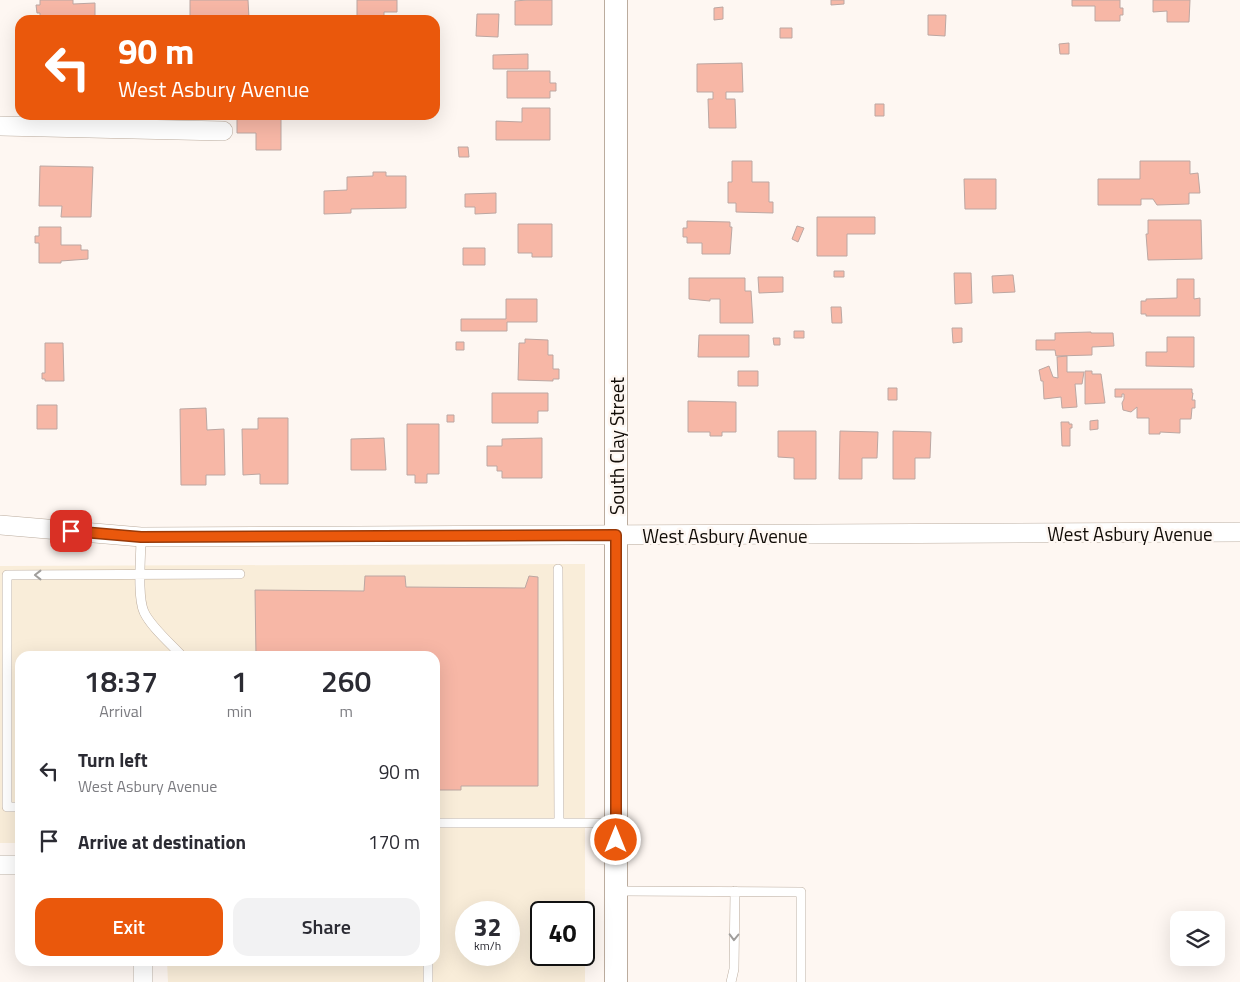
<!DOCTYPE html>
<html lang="en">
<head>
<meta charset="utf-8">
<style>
	:root { --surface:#fff; --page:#f2f2f3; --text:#2b2b33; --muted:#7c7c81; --accent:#ea580c }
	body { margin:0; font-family:"Titillium Web",sans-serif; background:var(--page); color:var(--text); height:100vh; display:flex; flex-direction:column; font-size:19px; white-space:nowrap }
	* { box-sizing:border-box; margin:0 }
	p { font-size:16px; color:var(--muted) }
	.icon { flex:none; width:28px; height:28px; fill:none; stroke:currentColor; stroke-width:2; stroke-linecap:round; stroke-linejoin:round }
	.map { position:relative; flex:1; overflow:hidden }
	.panel { position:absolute; left:15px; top:651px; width:425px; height:315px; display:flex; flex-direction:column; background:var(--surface); border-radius:15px; box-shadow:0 5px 20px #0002 }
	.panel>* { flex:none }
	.guide { position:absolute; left:15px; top:15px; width:425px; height:105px; border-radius:15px; box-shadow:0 5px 20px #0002; background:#ea580c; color:#fff; overflow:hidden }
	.tools { position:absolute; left:1170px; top:911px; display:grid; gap:10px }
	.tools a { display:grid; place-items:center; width:55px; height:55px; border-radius:10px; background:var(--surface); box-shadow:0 5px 20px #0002; font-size:25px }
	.speed { position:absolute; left:455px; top:901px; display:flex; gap:10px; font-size:25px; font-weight:700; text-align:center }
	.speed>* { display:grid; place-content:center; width:65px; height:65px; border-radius:50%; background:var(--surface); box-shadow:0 5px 20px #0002; line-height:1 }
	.speed small { font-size:12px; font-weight:400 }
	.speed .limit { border:2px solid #111; border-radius:8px; background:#fff; color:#111 }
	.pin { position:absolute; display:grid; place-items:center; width:42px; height:42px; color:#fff; margin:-21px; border-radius:10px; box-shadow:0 2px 8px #0006 }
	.me { position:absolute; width:55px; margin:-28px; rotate:0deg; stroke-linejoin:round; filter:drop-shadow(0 0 4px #0008) }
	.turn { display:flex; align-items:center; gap:18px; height:105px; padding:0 20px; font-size:22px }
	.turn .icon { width:65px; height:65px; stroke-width:2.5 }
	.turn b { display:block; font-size:35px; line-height:42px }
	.eta { display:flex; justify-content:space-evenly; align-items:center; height:85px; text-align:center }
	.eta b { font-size:30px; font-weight:600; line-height:35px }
	.button { display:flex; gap:10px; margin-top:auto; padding:10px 20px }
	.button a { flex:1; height:58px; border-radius:15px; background:var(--accent); color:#fff; font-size:20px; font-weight:600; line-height:58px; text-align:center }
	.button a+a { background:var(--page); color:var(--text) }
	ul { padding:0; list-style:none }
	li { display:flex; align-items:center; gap:15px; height:70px; padding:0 20px }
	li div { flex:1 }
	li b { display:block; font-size:19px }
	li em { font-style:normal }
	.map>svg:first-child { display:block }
	.commercial { fill:#f9edd9; fill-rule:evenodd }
	.building { fill:#f7b7a6; stroke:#bca7a2 }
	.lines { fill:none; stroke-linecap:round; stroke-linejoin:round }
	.service-casing { stroke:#bbac9e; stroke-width:10 }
	.minor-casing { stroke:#bbac9e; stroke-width:20 }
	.tertiary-casing { stroke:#bbac9e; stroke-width:24 }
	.service { stroke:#fff; stroke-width:9 }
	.minor { stroke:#fff; stroke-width:19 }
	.tertiary { stroke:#fff; stroke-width:22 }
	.oneway { stroke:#a09e9c }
	.route-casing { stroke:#983908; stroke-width:12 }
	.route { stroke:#ea580c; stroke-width:9 }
	.labels { text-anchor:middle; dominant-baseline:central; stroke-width:5; stroke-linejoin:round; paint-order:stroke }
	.street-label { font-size:19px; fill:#110c07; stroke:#fef7f2 }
</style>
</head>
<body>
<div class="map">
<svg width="1240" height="982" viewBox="0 0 1240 982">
	<rect width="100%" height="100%" fill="#fef7f2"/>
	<path class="commercial" d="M585 564V982H168L167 961H435V656H20V843H0V566ZM466 912H509V955H466ZM541 912H584V955H541Z"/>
	<path class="building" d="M40 0H73V4L95 3V19L40 20V13H37L36 5H40Z
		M190 0H248L249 18H241V20H190Z
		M357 0H397V12H384V20H357Z
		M527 0H552V25H515V1Z
		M831 0H844V4L831 5Z
		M1072 0H1120V8H1123V15H1120V21H1095V6H1072Z
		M1153 0H1190L1189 22H1167V11L1153 12Z
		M723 7V19L714 20V8Z
		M477 14H499L498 37 476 36Z
		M928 15H946L945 36 928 35Z
		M780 28H792V38H780Z
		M1069 43V54H1060L1059 44Z
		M528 54V69H493V55Z
		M742 63 743 92H726V99H735L736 128H709L708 99H713V92H697V64Z
		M507 71H550V83H556V91H550V98H507Z
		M875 104H884V116H875Z
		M522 108H550V140H496V121L522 122Z
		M237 115H281V150H256V133H237Z
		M458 147H468L469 157H459Z
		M732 161H752V182H769V202H773V213L736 212V203H728V182H732Z
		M1140 161H1190V174L1198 173 1200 193H1189V204L1157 205 1153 199H1141V205H1098V179H1140Z
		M40 166 93 167 91 217H61L62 206H39Z
		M373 172H386V176H406V208L351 209V213L324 214V191L347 190V177L373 176Z
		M964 179H996V209H965Z
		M496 193V213L475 214V207H465V194Z
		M817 217H875V234H847V256H817Z
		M1148 220H1201L1202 259 1148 260 1146 234H1148Z
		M687 221 730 222V227H732L730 254H702V243H687V237H683V228H687Z
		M518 224H552V257H532V253H518Z
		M797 226 804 228 798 242 792 239Z
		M39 227H61V245H81V250H88V259L61 261V263H39V243H35V236H39Z
		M463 248H485V265H463Z
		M834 271H844V277H834Z
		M954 273H971L972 303 955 304Z
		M1010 275H1013L1015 292 993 293 992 276Z
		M758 277H783V292L759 293Z
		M689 278H745V291H751L753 323H720V299H710V301L689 299Z
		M1177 279H1194V299L1200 298V316H1146V314H1141V301H1146V299L1177 298Z
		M506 299H537V322H507V331H461V319H506Z
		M831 307H841L842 323H832Z
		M952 328H962V342L953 343Z
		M794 331H804V338H794Z
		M1091 332V333H1113L1114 346 1092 347V355L1056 356 1055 350H1036V340H1055V333Z
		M699 335H749V357H698Z
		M1167 337H1194V367L1146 366V352H1167Z
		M773 338H780V345H774Z
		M525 339 548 340V355H553V369H559V379H553V381L518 380 519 343H525Z
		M456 342H464V350H456Z
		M45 343H63L64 381H45V379H42V373H45Z
		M1067 356V372H1084L1082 384H1075L1077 407 1062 408 1061 397 1044 399 1043 381H1041L1039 370 1049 366 1053 377 1058 378 1057 357Z
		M738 371H758V386H738Z
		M1085 371H1092V374H1101L1105 403 1085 404Z
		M888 388H897V400H888Z
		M1115 389H1192V393H1193L1192 400H1195V408H1192L1191 419H1180V433L1160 432V434H1149V418H1137V407L1131 412 1123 410 1122 403 1124 399V394H1122V397H1115Z
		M492 393H548V411H538V423H492Z
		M688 401 736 402V432H722V436H710V432H688Z
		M37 405H57V429H37Z
		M206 408 207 430 224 429 225 475H206V485H181L180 409Z
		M447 415H454V422H447Z
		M258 418H288V484H260V474L243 475 242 429H258Z
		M1098 420V429L1090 430V421Z
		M1061 422H1069V424H1072V428H1070V446H1062Z
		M407 424H439V474H427V483H415V475H407Z
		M778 431H816V479H794V458L778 457Z
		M840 431 878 432 877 458H862V479H839Z
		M893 431 931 432 930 458H915V479H893Z
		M384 438 386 470H351V439Z
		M542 438V478H502V471H497V466H487V446H502V439Z
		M365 576H405L406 587 525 588 529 576 538 577V786H461V790H435V656H256L255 590 364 591Z"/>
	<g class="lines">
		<g class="service-casing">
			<path id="service" d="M141 537C141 556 137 596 144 612 151 627 171 644 182 656
				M558 569 559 823
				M20 807H7V575L240 574
				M435 823H616
				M617 891 801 892V982
				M428 961V982
				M731 982 734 969 735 891"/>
		</g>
		<g class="minor-casing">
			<path id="minor" d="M0 126 223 131
				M0 525 141 537 1240 532
				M0 865H20
				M143 982V961"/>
		</g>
		<g class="tertiary-casing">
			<path id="tertiary" d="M616 0V982"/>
		</g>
		<use href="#service" class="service"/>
		<use href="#minor" class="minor"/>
		<use href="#tertiary" class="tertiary"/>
	</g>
	<defs><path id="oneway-chevron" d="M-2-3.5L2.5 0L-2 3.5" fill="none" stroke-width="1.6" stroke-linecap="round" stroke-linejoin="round" transform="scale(1.25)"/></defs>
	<g class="oneway">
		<use href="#oneway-chevron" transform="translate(38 575) rotate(180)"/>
		<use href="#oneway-chevron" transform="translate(734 937) rotate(91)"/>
	</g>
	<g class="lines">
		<g class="route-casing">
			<path id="route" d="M71 531 141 537 616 535V840"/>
		</g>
		<use href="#route" class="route"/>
	</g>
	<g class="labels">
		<g class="street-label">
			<text transform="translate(616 446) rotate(-90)">South Clay Street</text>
			<text x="1130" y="533">West Asbury Avenue</text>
			<text x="725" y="535">West Asbury Avenue</text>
		</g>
	</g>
</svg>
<div class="tools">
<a><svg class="icon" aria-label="layers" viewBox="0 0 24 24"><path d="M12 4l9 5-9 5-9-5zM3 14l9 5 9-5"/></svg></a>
</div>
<div class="speed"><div>32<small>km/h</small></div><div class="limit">40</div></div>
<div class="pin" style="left:71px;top:531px;background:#d93025"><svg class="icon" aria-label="arrive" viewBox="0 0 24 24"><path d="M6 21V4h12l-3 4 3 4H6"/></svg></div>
<svg class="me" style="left:616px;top:840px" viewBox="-20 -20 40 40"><circle r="17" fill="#ea580c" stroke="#fff" stroke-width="3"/><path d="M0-11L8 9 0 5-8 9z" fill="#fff"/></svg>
<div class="guide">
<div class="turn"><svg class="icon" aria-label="left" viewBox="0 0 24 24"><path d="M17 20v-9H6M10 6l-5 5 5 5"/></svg><div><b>90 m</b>West Asbury Avenue</div></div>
</div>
<section class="panel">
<div class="eta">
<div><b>18:37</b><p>Arrival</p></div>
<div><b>1</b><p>min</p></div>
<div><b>260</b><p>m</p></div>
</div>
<ul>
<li><svg class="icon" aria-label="left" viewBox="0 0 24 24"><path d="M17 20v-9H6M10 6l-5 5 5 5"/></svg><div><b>Turn left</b><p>West Asbury Avenue</p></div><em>90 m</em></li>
<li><svg class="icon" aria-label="arrive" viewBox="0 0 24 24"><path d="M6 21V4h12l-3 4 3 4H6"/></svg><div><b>Arrive at destination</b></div><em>170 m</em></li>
</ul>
<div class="button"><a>Exit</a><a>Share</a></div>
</section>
</div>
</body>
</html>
